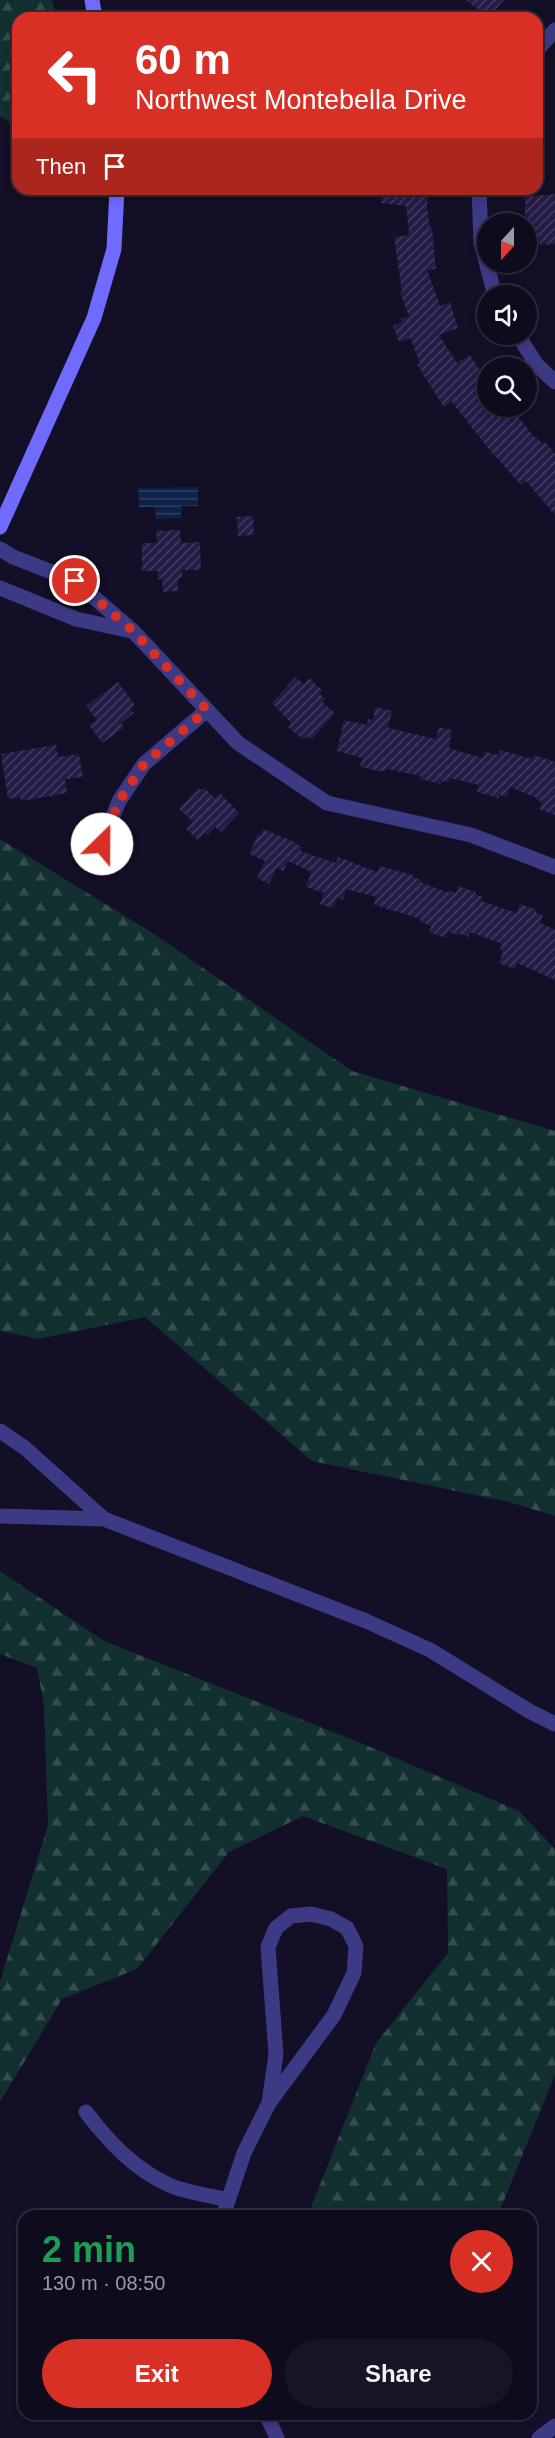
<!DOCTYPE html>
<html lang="en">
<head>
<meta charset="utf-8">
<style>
	:root { --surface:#0e0b1c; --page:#171425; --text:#f1f3f6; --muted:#9b9ba3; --line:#2e2b3b; --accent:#d93025 }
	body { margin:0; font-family:Arial,sans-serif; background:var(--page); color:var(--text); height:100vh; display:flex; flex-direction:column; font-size:22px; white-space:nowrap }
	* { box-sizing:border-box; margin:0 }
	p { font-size:20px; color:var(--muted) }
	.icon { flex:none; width:33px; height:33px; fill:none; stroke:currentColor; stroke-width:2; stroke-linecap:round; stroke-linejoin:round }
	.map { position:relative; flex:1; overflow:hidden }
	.sheet { position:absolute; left:18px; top:2210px; width:519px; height:210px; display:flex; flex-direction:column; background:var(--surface); border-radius:18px; box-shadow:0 3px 9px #0003,0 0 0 2px var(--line) }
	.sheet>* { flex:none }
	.hud { position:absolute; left:12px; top:12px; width:531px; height:183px; border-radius:18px; box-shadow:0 3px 9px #0003,0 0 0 2px var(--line); background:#d93025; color:#fff; overflow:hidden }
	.needle { width:39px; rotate:201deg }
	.fabs { position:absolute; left:477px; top:213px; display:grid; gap:12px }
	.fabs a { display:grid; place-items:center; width:60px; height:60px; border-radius:50%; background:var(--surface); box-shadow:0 3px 9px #0003,0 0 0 2px var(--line); font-size:30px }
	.pin { position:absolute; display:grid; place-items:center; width:51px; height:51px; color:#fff; margin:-26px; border:3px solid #fff; border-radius:50%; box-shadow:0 2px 6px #0007 }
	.me { position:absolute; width:66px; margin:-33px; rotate:23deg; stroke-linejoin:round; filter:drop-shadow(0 0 4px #0008) }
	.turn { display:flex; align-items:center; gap:21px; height:126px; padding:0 24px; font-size:27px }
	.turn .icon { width:78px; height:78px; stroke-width:2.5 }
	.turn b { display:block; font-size:42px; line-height:51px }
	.then { display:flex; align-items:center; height:57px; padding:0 24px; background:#0003; gap:12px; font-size:22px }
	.round { display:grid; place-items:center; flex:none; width:63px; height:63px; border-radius:32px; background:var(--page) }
	.summary { display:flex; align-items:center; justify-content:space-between; height:102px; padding:0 24px }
	h1 { font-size:36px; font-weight:700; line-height:45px; color:#1e9e55 }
	.cta { display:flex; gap:12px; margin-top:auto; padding:12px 24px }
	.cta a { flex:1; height:69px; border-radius:36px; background:var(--accent); color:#fff; font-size:24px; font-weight:700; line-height:69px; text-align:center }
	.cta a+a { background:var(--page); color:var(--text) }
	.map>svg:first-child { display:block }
	.forest { fill:url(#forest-firs) }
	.water { fill:url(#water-rules) }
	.building { fill:url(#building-hatch) }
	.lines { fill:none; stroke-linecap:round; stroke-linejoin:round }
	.street { stroke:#3d3a85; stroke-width:15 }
	.secondary { stroke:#6f6bff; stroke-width:15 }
	.route { stroke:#d93025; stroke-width:10; stroke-dasharray:0 18 }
</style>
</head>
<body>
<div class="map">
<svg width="555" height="2438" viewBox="0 0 555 2438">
	<defs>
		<pattern id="forest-firs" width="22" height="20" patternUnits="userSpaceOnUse" patternTransform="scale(1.5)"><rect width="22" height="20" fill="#12302f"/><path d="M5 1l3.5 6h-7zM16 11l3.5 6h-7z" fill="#344d4e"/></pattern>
		<pattern id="water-rules" width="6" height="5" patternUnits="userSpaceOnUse" patternTransform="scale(1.5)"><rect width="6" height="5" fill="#0c2248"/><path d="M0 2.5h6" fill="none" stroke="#2f4163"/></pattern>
		<pattern id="building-hatch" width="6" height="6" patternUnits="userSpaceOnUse" patternTransform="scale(1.5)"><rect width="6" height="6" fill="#241b47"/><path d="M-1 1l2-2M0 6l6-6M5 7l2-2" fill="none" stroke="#433b63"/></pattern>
	</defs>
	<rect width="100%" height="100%" fill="#130f26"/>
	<path class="forest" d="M0 0H52L57 18H18V128L0 116Z
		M0 839 154 934 352 1071 555 1131V1516L509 1502 312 1461 145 1317 39 1339 0 1331Z
		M0 1571 104 1641 361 1743 519 1811 555 1849V2075L498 2215H308L376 2043 448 1953 447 1869 303 1816 229 1852 137 1969 62 1999 0 2102V1982L48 1825 44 1705 37 1668 0 1654Z"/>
	<path class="water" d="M198 487V506H181V518L156 519 155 507H139L138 488Z"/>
	<path class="building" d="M466 0H504L488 18Z
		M382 189H428L427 207 430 228 432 227 436 269 427 270 440 306 450 302 458 328 439 335 457 363 470 355 487 381 478 387 488 400V406H510L535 438 537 437 542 444 545 442 555 454V515L526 481 521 485 488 448 452 402 444 407 417 365 420 363 410 338 399 342 393 326 402 322 401 319 409 316 400 293 402 292 394 237 408 235 409 232 406 206 381 203Z
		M555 194V244L540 245 539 240H535L534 225 525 224V197Z
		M253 516 254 535 238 536 237 517Z
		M180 530 181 543 200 542 201 570H182V578L178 579V591L163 592 162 579H158V571H142V543H157L156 531Z
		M295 677 304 684 309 678 322 690 319 693 325 699 322 702 335 713 312 739 308 737 302 739 288 727 291 723 272 703Z
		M118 682 135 705 130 709 134 713 121 723 124 728 102 743 89 725 97 720 86 706Z
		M375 707 392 711 388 728 436 739 439 727 452 730 449 747 451 749 483 758 485 752 499 755 500 750 532 759 534 755 555 762V815L539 809 542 802 536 799 537 798 510 787 507 797 499 795V798L477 792 479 785 450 778 449 782 441 781 440 784 420 779 421 776 387 769 386 771H378L360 767 362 758 337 751 344 720 367 725 368 719 373 720Z
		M56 745 58 757 79 754 83 777 65 779 67 793 21 801 20 797 8 799 1 754Z
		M198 788 201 790 204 788 215 798 220 793 239 813 221 832 215 827 208 835 205 833 198 840 186 829 193 822 179 809Z
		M263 829 297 843 296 844 302 847 300 851 336 863 338 857 377 872 380 866 413 875V877L421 880 420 882 449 893 450 891 456 893 458 886 476 892 475 894 483 897 481 901 517 913 520 904 537 910 536 913 543 915 540 923 555 930V980L517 963 515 969 499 963 503 951 500 950 502 944 470 932 468 937 458 933 457 935 448 932 445 938 429 932 431 926 420 922 421 919 374 905 376 897 346 889 343 900 337 898 333 908 320 904 324 893 306 887 311 872 288 861 283 871 277 868 269 884 257 878 265 861 249 854 258 834 261 835Z"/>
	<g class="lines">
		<path class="street" d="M537 50 555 30
			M479 189 481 242 495 296
			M517 334 537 365 555 382
			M0 549 13 557 75 581 133 631 238 743 327 803 471 835 555 867
			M0 588 76 619 131 631
			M102 844 119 801 144 764 207 710
			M0 1431 25 1448 104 1519
			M0 1516 104 1519 366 1621 430 1650 529 1711 555 1724
			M86 2112C109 2142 134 2169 169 2185 187 2193 209 2195 228 2200
			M223 2216 244 2153 269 2103 334 2015 354 1973 356 1946 347 1928 331 1919 311 1914 291 1916 276 1928 268 1947 276 2054 269 2103
			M266 2414 277 2438
			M539 2438 555 2426"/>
		<path class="secondary" d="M92 0 95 18
			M0 527 94 318 114 249 117 189"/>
	</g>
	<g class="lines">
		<path class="route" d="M75 581 133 631 207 710 144 764 119 801 102 844"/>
	</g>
</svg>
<div class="fabs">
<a><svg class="needle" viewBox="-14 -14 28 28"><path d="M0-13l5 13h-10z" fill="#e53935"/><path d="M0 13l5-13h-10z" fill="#9b9ba3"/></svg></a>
<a><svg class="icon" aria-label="sound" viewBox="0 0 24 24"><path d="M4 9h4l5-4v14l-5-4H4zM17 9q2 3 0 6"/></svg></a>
<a><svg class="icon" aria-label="search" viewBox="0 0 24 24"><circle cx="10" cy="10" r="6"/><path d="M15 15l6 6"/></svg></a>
</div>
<div class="pin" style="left:75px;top:581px;background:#d93025"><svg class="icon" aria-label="arrive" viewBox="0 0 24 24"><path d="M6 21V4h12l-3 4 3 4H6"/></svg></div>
<svg class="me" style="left:102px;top:844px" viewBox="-20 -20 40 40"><circle r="19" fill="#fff"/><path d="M0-13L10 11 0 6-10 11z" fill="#d93025"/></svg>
<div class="hud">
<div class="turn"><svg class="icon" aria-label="left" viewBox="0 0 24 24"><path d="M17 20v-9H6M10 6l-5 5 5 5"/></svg><div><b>60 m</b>Northwest Montebella Drive</div></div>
<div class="then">Then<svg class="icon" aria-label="arrive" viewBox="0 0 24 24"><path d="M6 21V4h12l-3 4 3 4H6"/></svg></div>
</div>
<section class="sheet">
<div class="summary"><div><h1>2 min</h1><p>130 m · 08:50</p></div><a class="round" style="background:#d93025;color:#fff"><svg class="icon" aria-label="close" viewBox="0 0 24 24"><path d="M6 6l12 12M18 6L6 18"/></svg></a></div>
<div class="cta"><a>Exit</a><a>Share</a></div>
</section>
</div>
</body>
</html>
